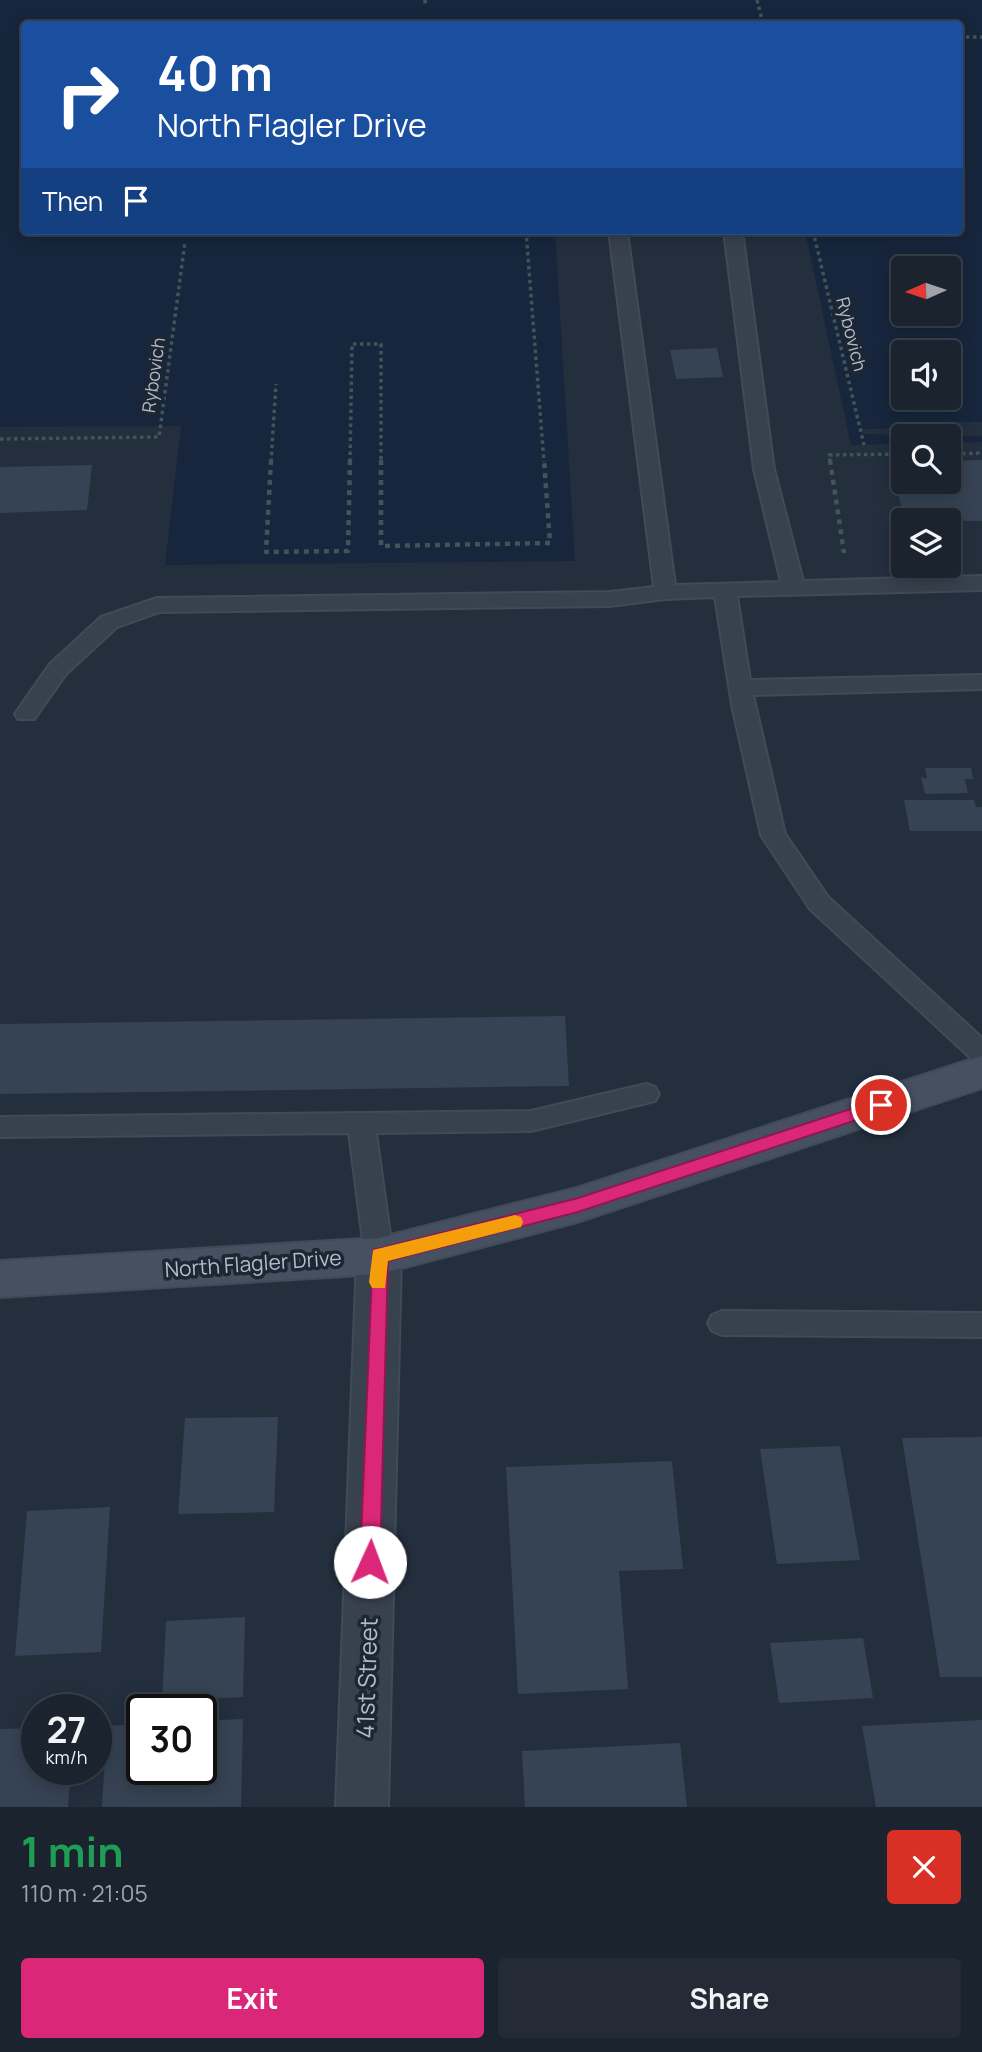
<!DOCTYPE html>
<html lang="en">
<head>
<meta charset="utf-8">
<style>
	:root { --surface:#1b232e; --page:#242b36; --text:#f1f3f6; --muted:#a0a4aa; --line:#39404a; --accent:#db2777 }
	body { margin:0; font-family:Manrope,sans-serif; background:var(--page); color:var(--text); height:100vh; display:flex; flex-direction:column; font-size:26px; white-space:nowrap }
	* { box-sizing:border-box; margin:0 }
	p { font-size:23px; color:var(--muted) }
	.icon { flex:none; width:38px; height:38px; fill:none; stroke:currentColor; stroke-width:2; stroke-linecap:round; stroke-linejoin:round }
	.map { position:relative; height:1807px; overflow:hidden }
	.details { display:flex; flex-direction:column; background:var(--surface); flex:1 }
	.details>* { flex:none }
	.guide { position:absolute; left:21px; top:21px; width:942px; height:214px; border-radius:7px; box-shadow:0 4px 18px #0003,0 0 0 2px var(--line); background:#1a4fa0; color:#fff; overflow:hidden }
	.needle { width:46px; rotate:267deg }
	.buttons { position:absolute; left:891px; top:256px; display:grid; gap:14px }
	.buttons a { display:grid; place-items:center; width:70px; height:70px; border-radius:7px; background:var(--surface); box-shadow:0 4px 18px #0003,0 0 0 2px var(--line); font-size:35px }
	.speed { position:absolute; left:21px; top:1694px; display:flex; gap:14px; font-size:35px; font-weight:700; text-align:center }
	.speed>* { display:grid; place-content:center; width:91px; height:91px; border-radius:50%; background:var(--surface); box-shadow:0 4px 18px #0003,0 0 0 2px var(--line); line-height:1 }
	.speed small { font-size:18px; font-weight:400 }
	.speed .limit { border:4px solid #111; border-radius:10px; background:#fff; color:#111 }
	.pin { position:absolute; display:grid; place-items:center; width:60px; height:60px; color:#fff; margin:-30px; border:4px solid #fff; border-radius:50%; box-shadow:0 2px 7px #0007 }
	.me { position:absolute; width:77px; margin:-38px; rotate:2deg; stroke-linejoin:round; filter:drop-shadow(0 0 5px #0008) }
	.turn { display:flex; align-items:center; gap:24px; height:147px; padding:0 21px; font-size:32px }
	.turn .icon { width:91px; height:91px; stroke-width:2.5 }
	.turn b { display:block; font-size:49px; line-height:60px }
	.then { display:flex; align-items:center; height:66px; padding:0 21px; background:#0003; gap:14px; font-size:26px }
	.round { display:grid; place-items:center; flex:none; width:74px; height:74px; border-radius:7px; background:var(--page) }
	.head { display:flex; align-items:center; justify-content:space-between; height:119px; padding:0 21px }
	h1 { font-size:42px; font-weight:700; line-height:52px; color:#1e9e55 }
	.primary-button { display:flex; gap:14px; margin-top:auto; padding:14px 21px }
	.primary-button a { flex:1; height:80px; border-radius:7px; background:var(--accent); color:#fff; font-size:28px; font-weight:700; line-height:80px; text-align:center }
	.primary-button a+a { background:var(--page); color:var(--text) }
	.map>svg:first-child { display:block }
	.water { fill:#17263c; fill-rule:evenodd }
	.pier { fill:#242f3e }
	.building { fill:#364354 }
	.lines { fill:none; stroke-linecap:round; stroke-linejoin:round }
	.lane-casing { stroke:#414a57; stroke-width:4 }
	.street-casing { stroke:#414a57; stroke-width:4 }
	.secondary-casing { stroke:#414a57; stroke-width:4 }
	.path-far1 { stroke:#3f5557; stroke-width:3.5; stroke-dasharray:3.5 3.5; stroke-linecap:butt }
	.path { stroke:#3f5557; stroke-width:4.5; stroke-dasharray:5 5; stroke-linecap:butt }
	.lane { fill:#38414e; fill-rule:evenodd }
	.street { fill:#38414e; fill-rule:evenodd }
	.secondary { fill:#465061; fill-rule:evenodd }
	.route { fill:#db2777; stroke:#8e194d; stroke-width:2 }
	.slow { fill:#f59e0b }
	.labels { text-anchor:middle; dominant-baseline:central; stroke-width:7; stroke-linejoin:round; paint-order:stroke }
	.far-street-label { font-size:18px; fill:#b4bcc9; stroke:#1d2633 }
	.street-label { font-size:21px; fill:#b4bcc9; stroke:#1d2633 }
	.near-street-label { font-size:24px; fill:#b4bcc9; stroke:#1d2633 }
</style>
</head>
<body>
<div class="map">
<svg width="982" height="1807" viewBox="0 0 982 1807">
	<rect width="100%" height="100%" fill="#242f3e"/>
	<path class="water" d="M0 0H982V442L949 443 948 436H903V444L851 445 805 231H959V24H24V231H555L575 561 165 565 181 426 0 427ZM903 268H948V313H903ZM903 352H948V397H903Z"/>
	<path class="pier" d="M921 422H982V436L862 434 861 429 922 428Z"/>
	<path class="building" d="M717 348 723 377 676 379 670 350Z
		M982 460V521L905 520 890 463H903V481H948V461Z
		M92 465 87 510 0 513V467Z
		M925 768H971L973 779H965L968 793 925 794 921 777 927 779Z
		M904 800H974L976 807H982V831H910Z
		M565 1016 569 1086 0 1094V1024Z
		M278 1417 274 1512 178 1514 185 1418Z
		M982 1437V1677H940L902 1438Z
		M840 1446 860 1560 777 1564 760 1449Z
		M672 1461 683 1569 619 1571 628 1689 518 1694 506 1467Z
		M110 1507 101 1652 15 1656 27 1511Z
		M245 1617 243 1697 162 1701 166 1621Z
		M863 1638 873 1698 779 1703 770 1643Z
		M243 1719 241 1807H102L107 1726 142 1724V1769H201V1721Z
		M982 1720V1807H876L862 1726Z
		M37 1728V1769H71L68 1807H0V1729Z
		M680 1743 687 1807H525L522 1751Z"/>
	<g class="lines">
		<g class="lane-casing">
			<path id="lane" d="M609 231H627L675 585 781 582 754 469 724 231H742L774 469 803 581 982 576V590L737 596 750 680 982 675V689L753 695 785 834 828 897 982 1038V1063L973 1060 810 909 761 835 732 705 715 597 665 599 610 606 159 612 117 627 66 674 34 719H18L15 714 50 664 101 617 157 598 610 592 654 587Z
				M646 1084 655 1087 659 1094 655 1101 531 1131 376 1133 393 1256 389 1264 379 1267 369 1264 365 1256 349 1133 0 1137V1117L531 1111Z
				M722 1311 982 1313V1337L722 1335 712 1331 708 1323 712 1315Z"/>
		</g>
		<g class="street-casing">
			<path id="street" d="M379 1238 394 1243 401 1256 388 1807H336L357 1256 364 1243Z"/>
		</g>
		<g class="secondary-casing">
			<path id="secondary" d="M982 1056V1088L577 1222 379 1274 0 1297V1261L379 1238 577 1188Z"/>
		</g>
		<path class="path-far1" d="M425 0V6
			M757 0 763 24
			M959 37H982
			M526 231 544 462
			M813 231 864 445
			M0 439 159 437 185 242
			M948 454 982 453
			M271 462 276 384
			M350 462 352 344H381V462
			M830 462 829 455 903 454"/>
		<path class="path" d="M271 460 266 552 348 551 350 460
			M381 460V546L550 543 544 460
			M830 460 844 553"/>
		<use href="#lane" class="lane"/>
		<use href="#street" class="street"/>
		<use href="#secondary" class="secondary"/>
	</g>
	<path class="route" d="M881 1099 889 1105 887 1110 578 1212 388 1261 380 1562 377 1569 370 1571 363 1569 360 1562 373 1250 578 1198Z"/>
	<path class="slow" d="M515 1215 521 1217 523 1222 521 1227 388 1261 385 1288H372L369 1282 373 1250Z"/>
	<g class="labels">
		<g class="far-street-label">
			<text transform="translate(852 334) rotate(76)">Rybovich</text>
			<text transform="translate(153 375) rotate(-82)">Rybovich</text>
		</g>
		<g class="street-label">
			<text transform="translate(253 1263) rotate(-4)">North Flagler Drive</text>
		</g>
		<g class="near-street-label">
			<text transform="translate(366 1678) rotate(-88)">41st Street</text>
		</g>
	</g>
</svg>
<div class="buttons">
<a><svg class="needle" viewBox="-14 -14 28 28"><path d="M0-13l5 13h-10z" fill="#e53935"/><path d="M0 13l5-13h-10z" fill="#a0a4aa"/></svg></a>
<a><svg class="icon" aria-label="sound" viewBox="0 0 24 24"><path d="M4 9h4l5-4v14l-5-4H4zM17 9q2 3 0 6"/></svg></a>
<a><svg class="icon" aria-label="search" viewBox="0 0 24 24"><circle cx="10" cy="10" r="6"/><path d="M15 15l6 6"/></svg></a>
<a><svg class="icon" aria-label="layers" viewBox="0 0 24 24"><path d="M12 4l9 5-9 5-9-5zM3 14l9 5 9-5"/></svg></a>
</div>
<div class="speed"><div>27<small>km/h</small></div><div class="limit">30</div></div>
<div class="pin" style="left:881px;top:1105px;background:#d93025"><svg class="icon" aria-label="arrive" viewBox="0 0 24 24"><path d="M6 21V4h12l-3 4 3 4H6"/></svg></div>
<svg class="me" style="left:370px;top:1562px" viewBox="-20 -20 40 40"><circle r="19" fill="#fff"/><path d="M0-13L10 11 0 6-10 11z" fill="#db2777"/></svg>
<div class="guide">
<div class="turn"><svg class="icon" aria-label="right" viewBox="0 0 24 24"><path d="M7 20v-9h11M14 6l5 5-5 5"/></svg><div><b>40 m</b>North Flagler Drive</div></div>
<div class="then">Then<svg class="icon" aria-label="arrive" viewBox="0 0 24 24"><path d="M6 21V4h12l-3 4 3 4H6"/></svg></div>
</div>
</div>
<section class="details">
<div class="head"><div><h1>1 min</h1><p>110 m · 21:05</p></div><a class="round" style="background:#d93025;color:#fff"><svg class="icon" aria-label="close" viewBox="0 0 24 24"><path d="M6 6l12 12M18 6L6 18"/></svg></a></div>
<div class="primary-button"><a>Exit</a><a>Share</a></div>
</section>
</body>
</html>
